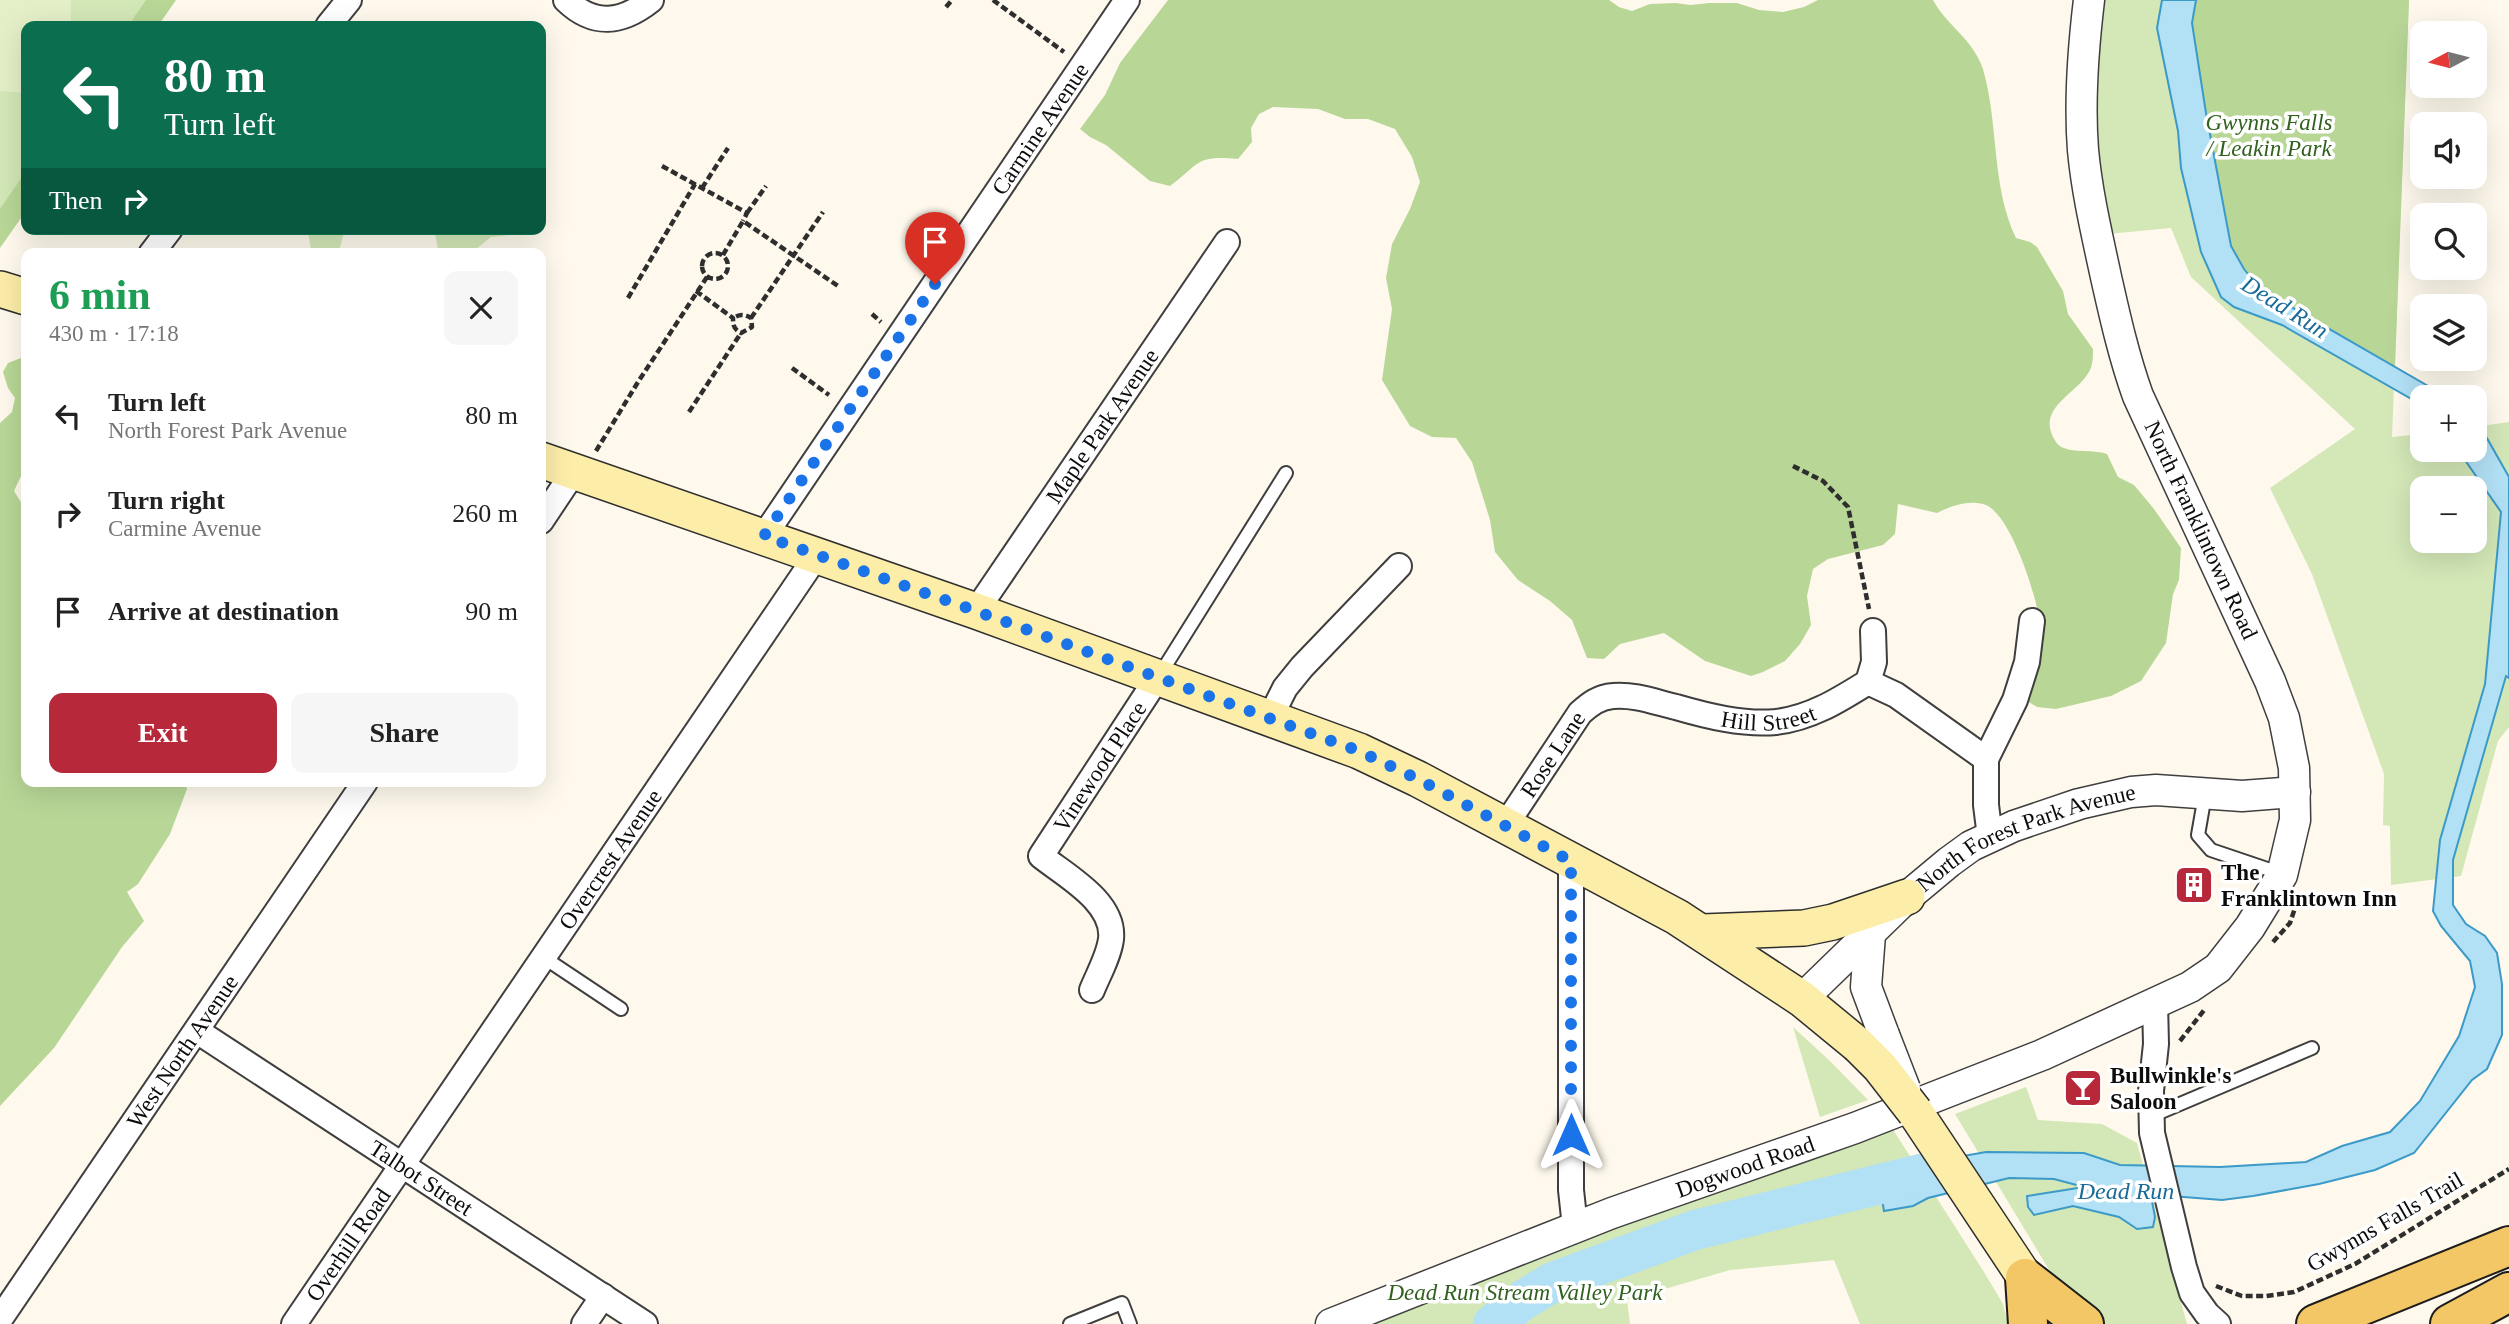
<!DOCTYPE html>
<html lang="en">
<head>
<meta charset="utf-8">
<style>
	:root { --surface:#fff; --page:#f6f6f6; --text:#222; --muted:#767676; --accent:#b7293a }
	body { margin:0; font-family:Georgia,serif; background:var(--page); color:var(--text); height:100vh; display:flex; flex-direction:column; font-size:26px; white-space:nowrap }
	* { box-sizing:border-box; margin:0 }
	p { font-size:23px; color:var(--muted) }
	.icon { flex:none; width:38px; height:38px; fill:none; stroke:currentColor; stroke-width:2; stroke-linecap:round; stroke-linejoin:round }
	.map { position:relative; flex:1; overflow:hidden }
	.side { position:absolute; left:21px; top:248px; width:525px; height:539px; display:flex; flex-direction:column; background:var(--surface); border-radius:14px; box-shadow:0 7px 28px #0002 }
	.side>* { flex:none }
	.banner { position:absolute; left:21px; top:21px; width:525px; height:214px; border-radius:14px; box-shadow:0 7px 28px #0002; background:#0b6e4f; color:#fff; overflow:hidden }
	.needle { width:46px; rotate:263deg }
	.buttons { position:absolute; left:2410px; top:21px; display:grid; gap:14px }
	.buttons a { display:grid; place-items:center; width:77px; height:77px; border-radius:14px; background:var(--surface); box-shadow:0 7px 28px #0002; font-size:35px }
	.pin { position:absolute; display:grid; place-items:center; width:60px; height:60px; color:#fff; margin:-72px -30px; border-radius:50% 50% 50% 0; rotate:-45deg; box-shadow:0 0 7px #0007 }
	.pin .icon { rotate:45deg }
	.me { position:absolute; width:77px; margin:-38px; rotate:0deg; stroke-linejoin:round; filter:drop-shadow(0 0 5px #0008) }
	.turn { display:flex; align-items:center; gap:24px; height:147px; padding:0 28px; font-size:32px }
	.turn .icon { width:91px; height:91px; stroke-width:2.5 }
	.turn b { display:block; font-size:49px; line-height:60px }
	.then { display:flex; align-items:center; height:66px; padding:0 28px; background:#0003; gap:14px; font-size:26px }
	.round { display:grid; place-items:center; flex:none; width:74px; height:74px; border-radius:14px; background:var(--page) }
	.headline { display:flex; align-items:center; justify-content:space-between; height:119px; padding:0 28px }
	h1 { font-size:42px; font-weight:600; line-height:52px; color:#1e9e55 }
	.action { display:flex; gap:14px; margin-top:auto; padding:14px 28px }
	.action a { flex:1; height:80px; border-radius:14px; background:var(--accent); color:#fff; font-size:28px; font-weight:600; line-height:80px; text-align:center }
	.action a+a { background:var(--page); color:var(--text) }
	ul { padding:0; list-style:none }
	li { display:flex; align-items:center; gap:21px; height:98px; padding:0 28px }
	li div { flex:1 }
	li b { display:block; font-size:26px }
	li em { font-style:normal }
	.map>svg:first-child { display:block }
	.green { fill:#d3e7b7; fill-rule:evenodd }
	.forest { fill:#b8d797 }
	.pitch { fill:#e4efc8 }
	.water { fill:#b2e0f4; stroke:#3b9ac8; stroke-width:2 }
	.lines { fill:none; stroke-linecap:round; stroke-linejoin:round }
	.river { stroke:#b2e0f4; stroke-width:40 }
	.service-casing { stroke:#3f3f3f; stroke-width:16 }
	.minor-casing { stroke:#3f3f3f; stroke-width:28 }
	.tertiary-casing { stroke:#3f3f3f; stroke-width:33 }
	.secondary-casing { stroke:#2e2e2e; stroke-width:38 }
	.primary-casing { stroke:#1d1d1d; stroke-width:42 }
	.path { stroke:#2e2e2e; stroke-width:4.5; stroke-dasharray:7 3.5; stroke-linecap:butt }
	.service { stroke:#fff; stroke-width:12 }
	.minor { stroke:#fff; stroke-width:24 }
	.tertiary { stroke:#fff; stroke-width:30 }
	.secondary { stroke:#fceda9; stroke-width:35 }
	.primary { stroke:#f4c766; stroke-width:38 }
	.tertiary-bridge-casing { stroke:#3f3f3f; stroke-width:33; stroke-linecap:butt }
	.secondary-bridge-casing { stroke:#2e2e2e; stroke-width:38; stroke-linecap:butt }
	.tertiary-bridge { stroke:#fff; stroke-width:30 }
	.secondary-bridge { stroke:#fceda9; stroke-width:35 }
	.route { stroke:#1a73e8; stroke-width:12; stroke-dasharray:0 21.6 }
	.labels { text-anchor:middle; dominant-baseline:central; stroke-width:7; stroke-linejoin:round; paint-order:stroke }
	.park-label { font-size:23px; font-style:italic; fill:#31611f; stroke:#fff }
	.street-label { font-size:23px; fill:#0c0c0c; stroke:#fff }
	.poi-label { font-size:23px; font-weight:bold; fill:#0c0c0c; stroke:#fff; text-anchor:start }
	.water-label { font-size:24px; font-style:italic; fill:#1a6b99; stroke:#fff }
</style>
</head>
<body>
<div class="map">
<svg width="2509" height="1324" viewBox="0 0 2509 1324">
	<rect width="100%" height="100%" fill="#fef9ec"/>
	<path class="green" d="M0 0H162L143 26H26V195L0 233Z
		M2099 0H2409L2392 437 2422 434V450H2474L2475 427 2509 422V727L2498 741 2461 876 2391 885 2390 826 2383 825 2384 774 2312 574 2270 488 2355 429 2191 277 2171 228 2108 234 2099 196 2091 83ZM2422 488H2474V541H2422Z
		M312 229H345L340 247 334 254H312L308 232Z
		M434 229H536L529 233 491 237 470 254H439Z
		M1793 1027 1831 1062 1868 1100 1820 1117Z
		M2026 1087 2038 1120 2102 1124 2137 1143 2187 1324H2103L2094 1320 2054 1278 1955 1114Z
		M1892 1128 1984 1272 2003 1304 2008 1324H1860L1834 1260 1730 1270 1627 1300 1630 1324H1358L1490 1272Z"/>
	<path class="forest" d="M146 0H176L158 26H128Z
		M1168 0H1609L1619 7 1632 11 1650 4 1676 3 1690 5 1709 3H1737L1759 10 1783 12 1804 7 1818 0H1933C1947 26 1973 39 1983 69 1999 124 1991 186 2016 238L2030 242 2037 247 2063 291 2068 314 2093 349C2093 356 2093 364 2090 370 2078 394 2038 406 2053 437 2056 442 2058 446 2064 448 2074 453 2093 449 2107 454L2118 477 2134 485 2154 509 2181 548 2179 580 2173 594 2166 643 2141 681 2111 696 2056 709 2037 707 2027 701C2025 680 2041 664 2042 644 2044 615 2014 520 1988 506 1973 498 1950 506 1937 513L1898 504 1895 534 1883 545 1828 559 1813 569 1807 596 1811 625 1800 644 1785 661 1763 672 1751 676 1705 661 1664 633 1620 644 1604 659 1587 658 1572 620 1550 601 1518 580 1495 552 1490 520 1472 462 1456 438 1432 437 1410 426 1382 380 1392 309 1386 278 1392 244 1410 209 1420 182 1412 157 1395 129 1368 119H1345L1318 109 1273 107 1259 114 1251 128 1252 142 1238 159C1195 155 1201 163 1170 186L1150 181 1106 145 1090 137 1080 129 1105 95 1120 63Z
		M2196 0H2409L2395 367 2260 289 2244 269 2231 246 2206 113 2192 23Z
		M26 171V211L0 248V209Z
		M26 356V465L14 491 22 504 23 517 26 522V782H185L187 789 170 834 138 884 127 892 144 921 122 947 54 1048 0 1106V423L12 412 15 398 8 388 3 372 8 363Z"/>
	<path class="pitch" d="M0 0H71V26H26V93L0 91Z"/>
	<path class="water" d="M2162 0H2196L2192 23 2206 113 2231 246 2244 269 2260 289 2435 390 2443 397H2422V405L2282 325 2234 307 2221 297 2201 252 2181 168 2178 131 2157 28Z
		M2475 427 2484 433 2509 477V678L2506 676 2453 860V905L2466 924 2485 936 2497 953 2502 984V1035L2487 1069 2472 1080 2414 1153 2375 1170 2319 1184 2253 1196 2222 1200 2171 1196 2152 1201 2155 1217 2153 1227 2137 1229 2119 1217 2073 1206 2034 1215 2028 1207 2027 1196 2084 1187 2054 1179 2009 1178 1928 1198 1913 1206 1884 1211 1877 1171 1986 1152 2084 1153 2120 1165 2220 1167 2306 1162 2342 1146 2390 1132 2420 1101 2459 1036 2475 987 2470 961 2441 926 2433 911 2440 840 2485 684 2501 512 2458 450H2474Z"/>
	<g class="lines">
		<path class="river" d="M1493 1324 1523 1300 1553 1282 1695 1230 1933 1171"/>
		<g class="service-casing">
			<path id="service" d="M1159 676 1286 473
				M2205 795 2198 835 2211 850 2282 874
				M543 957 621 1009
				M2161 1112 2312 1048
				M1070 1324 1122 1303 1130 1324"/>
		</g>
		<g class="minor-casing">
			<g id="minor">
				<path d="M566 0C594 27 622 23 651 0"/>
				<path d="M328 26 349 0"/>
				<path d="M151 254 170 229"/>
				<path d="M541 521 575 470"/>
				<path id="s1" d="M764 536 1127 0"/>
				<path id="s2" d="M976 611 1227 242"/>
				<path d="M1868 682 1896 695 1986 759"/>
				<path d="M1270 718 1285 688 1302 667 1399 566"/>
				<path id="s3" d="M1505 826 1580 713C1590 704 1599 697 1613 696 1634 694 1655 702 1676 707 1707 716 1743 725 1776 722 1811 718 1839 700 1868 682L1874 662 1873 631"/>
				<path d="M1990 837 1986 805V759L2015 700 2027 662 2032 621"/>
				<path d="M1571 861V1190L1575 1227"/>
				<path id="s4" d="M1092 990C1098 975 1109 956 1111 939 1115 902 1066 876 1041 856L1158 677"/>
				<path d="M2155 1003 2156 1044 2151 1091 2152 1133 2184 1267 2192 1293 2207 1314 2218 1324"/>
				<path id="s5" d="M197 1031 645 1324"/>
				<path id="s6" d="M0 1319 365 782"/>
				<path id="s7" d="M294 1324 817 555"/>
				<path d="M584 1324 603 1296"/>
			</g>
		</g>
		<g class="tertiary-casing">
			<g id="tertiary">
				<path d="M1870 934 1866 987 1884 1035"/>
				<path id="s8" d="M1802 999 1907 897 1949 862 1971 846 2014 826 2079 804 2131 792 2156 790 2242 796 2295 792"/>
				<path id="s9" d="M1331 1324 1612 1213 1855 1128 2042 1055 2190 987 2218 968 2250 927 2282 875 2295 820 2294 768 2284 718 2270 681 2138 396C2124 357 2115 317 2106 277 2097 235 2087 193 2083 150 2079 99 2083 50 2089 0"/>
			</g>
		</g>
		<g class="secondary-casing">
			<path id="secondary" d="M0 289 26 297
				M541 460 976 611 1359 751 1418 779 1677 917 1802 999 1858 1045
				M1703 932 1804 928 1833 922 1907 897
				M1915 1112 2040 1300"/>
		</g>
		<g class="primary-casing">
			<path id="primary" d="M2025 1278 2084 1324
				M2025 1278 2028 1324
				M2316 1324 2509 1246
				M2450 1324 2509 1292"/>
		</g>
		<path class="path" d="M993 0 1064 52
			M946 7 952 0
			M662 166 747 213 743 221
			M702 188 728 148
			M747 213 766 186
			M702 266a13 13 0 1 1 26 0a13 13 0 1 1-26 0Z
			M723 255 743 221 838 286
			M696 291 733 318C733 326 734 329 741 333L752 327 751 318C744 314 740 314 733 318
			M628 298 695 184
			M872 314 881 322
			M751 318 823 212
			M792 368 829 395
			M689 412 741 333
			M596 451 638 382 707 277
			M1793 466 1823 481 1848 507 1869 609
			M2273 942 2290 923 2297 902
			M2180 1041 2205 1009
			M2216 1286 2242 1296H2266L2294 1292 2355 1264 2509 1169"/>
		<use href="#service" class="service"/>
		<use href="#minor" class="minor"/>
		<use href="#tertiary" class="tertiary"/>
		<use href="#secondary" class="secondary"/>
		<use href="#primary" class="primary"/>
		<g class="tertiary-bridge-casing">
			<path id="tertiary-bridge" d="M1884 1035 1905 1089"/>
		</g>
		<g class="secondary-bridge-casing">
			<path id="secondary-bridge" d="M1858 1045 1880 1067 1915 1112"/>
		</g>
		<use href="#tertiary-bridge" class="tertiary-bridge"/>
		<use href="#secondary-bridge" class="secondary-bridge"/>
	</g>
	<g class="lines">
		<path class="route" d="M935 284 764 536 976 611 1359 751 1418 779 1571 861V1135"/>
	</g>
	<defs>
		<g id="building-square" transform="scale(2.0125)"><rect x="-9" y="-9" width="18" height="18" rx="4" fill="#b7293a" stroke="#fff"/><path d="M-4-6H4V6H1V3H-1V6H-4ZM-2.5-4.3h1.7v1.8h-1.7ZM.8-4.3h1.7v1.8H.8ZM-2.5-1h1.7V.8h-1.7ZM.8-1h1.7V.8H.8Z" fill="#fff"/></g>
		<g id="bar-square" transform="scale(2.0125)"><rect x="-9" y="-9" width="18" height="18" rx="4" fill="#b7293a" stroke="#fff"/><path d="M-6-5H6L.8 .8V4.5H3.5V6h-7V4.5H-.8V.8Z" fill="#fff"/></g>
	</defs>
	<g fill-rule="evenodd">
		<use href="#building-square" x="2194" y="885"/>
		<use href="#bar-square" x="2083" y="1088"/>
	</g>
	<g class="labels">
		<g class="park-label">
			<text x="2269" y="122">Gwynns Falls<tspan x="2269" dy="26">/ Leakin Park</tspan></text>
			<text x="1525" y="1292">Dead Run Stream Valley Park</text>
		</g>
		<g class="street-label">
			<text stroke="none"><textPath href="#s1" startOffset="492">Carmine Avenue</textPath></text>
			<text stroke="none"><textPath href="#s2" startOffset="224">Maple Park Avenue</textPath></text>
			<text transform="translate(2201 530) rotate(65)">North Franklintown Road</text>
			<text stroke="none"><textPath href="#s3" startOffset="332">Hill Street</textPath></text>
			<text stroke="none"><textPath href="#s3" startOffset="86">Rose Lane</textPath></text>
			<text stroke="none"><textPath href="#s4" startOffset="275">Vinewood Place</textPath></text>
			<text stroke="none"><textPath href="#s8" startOffset="282">North Forest Park Avenue</textPath></text>
			<text stroke="none"><textPath href="#s7" startOffset="562">Overcrest Avenue</textPath></text>
			<text stroke="none"><textPath href="#s6" startOffset="324">West North Avenue</textPath></text>
			<text stroke="none"><textPath href="#s9" startOffset="443">Dogwood Road</textPath></text>
			<text stroke="none"><textPath href="#s5" startOffset="268">Talbot Street</textPath></text>
			<text transform="translate(2385 1222) rotate(-30)">Gwynns Falls Trail</text>
			<text stroke="none"><textPath href="#s7" startOffset="96">Overhill Road</textPath></text>
		</g>
		<g class="poi-label">
			<text x="2221" y="872">The<tspan x="2221" dy="26">Franklintown Inn</tspan></text>
			<text x="2110" y="1075">Bullwinkle's<tspan x="2110" dy="26">Saloon</tspan></text>
		</g>
		<g class="water-label">
			<text transform="translate(2285 307) rotate(32)">Dead Run</text>
			<text x="2126" y="1191">Dead Run</text>
		</g>
	</g>
</svg>
<div class="buttons">
<a><svg class="needle" viewBox="-14 -14 28 28"><path d="M0-13l5 13h-10z" fill="#e53935"/><path d="M0 13l5-13h-10z" fill="#767676"/></svg></a>
<a><svg class="icon" aria-label="sound" viewBox="0 0 24 24"><path d="M4 9h4l5-4v14l-5-4H4zM17 9q2 3 0 6"/></svg></a>
<a><svg class="icon" aria-label="search" viewBox="0 0 24 24"><circle cx="10" cy="10" r="6"/><path d="M15 15l6 6"/></svg></a>
<a><svg class="icon" aria-label="layers" viewBox="0 0 24 24"><path d="M12 4l9 5-9 5-9-5zM3 14l9 5 9-5"/></svg></a>
<a>+</a>
<a>−</a>
</div>
<div class="pin" style="left:935px;top:284px;background:#d93025"><svg class="icon" aria-label="arrive" viewBox="0 0 24 24"><path d="M6 21V4h12l-3 4 3 4H6"/></svg></div>
<svg class="me" style="left:1571px;top:1135px" viewBox="-20 -20 40 40"><path d="M0-17L14 15 0 8-14 15z" fill="#1a73e8" stroke="#fff" stroke-width="4"/></svg>
<div class="banner">
<div class="turn"><svg class="icon" aria-label="left" viewBox="0 0 24 24"><path d="M17 20v-9H6M10 6l-5 5 5 5"/></svg><div><b>80 m</b>Turn left</div></div>
<div class="then">Then<svg class="icon" aria-label="right" viewBox="0 0 24 24"><path d="M7 20v-9h11M14 6l5 5-5 5"/></svg></div>
</div>
<section class="side">
<div class="headline"><div><h1>6 min</h1><p>430 m · 17:18</p></div><a class="round"><svg class="icon" aria-label="close" viewBox="0 0 24 24"><path d="M6 6l12 12M18 6L6 18"/></svg></a></div>
<ul>
<li><svg class="icon" aria-label="left" viewBox="0 0 24 24"><path d="M17 20v-9H6M10 6l-5 5 5 5"/></svg><div><b>Turn left</b><p>North Forest Park Avenue</p></div><em>80 m</em></li>
<li><svg class="icon" aria-label="right" viewBox="0 0 24 24"><path d="M7 20v-9h11M14 6l5 5-5 5"/></svg><div><b>Turn right</b><p>Carmine Avenue</p></div><em>260 m</em></li>
<li><svg class="icon" aria-label="arrive" viewBox="0 0 24 24"><path d="M6 21V4h12l-3 4 3 4H6"/></svg><div><b>Arrive at destination</b></div><em>90 m</em></li>
</ul>
<div class="action"><a>Exit</a><a>Share</a></div>
</section>
</div>
</body>
</html>
